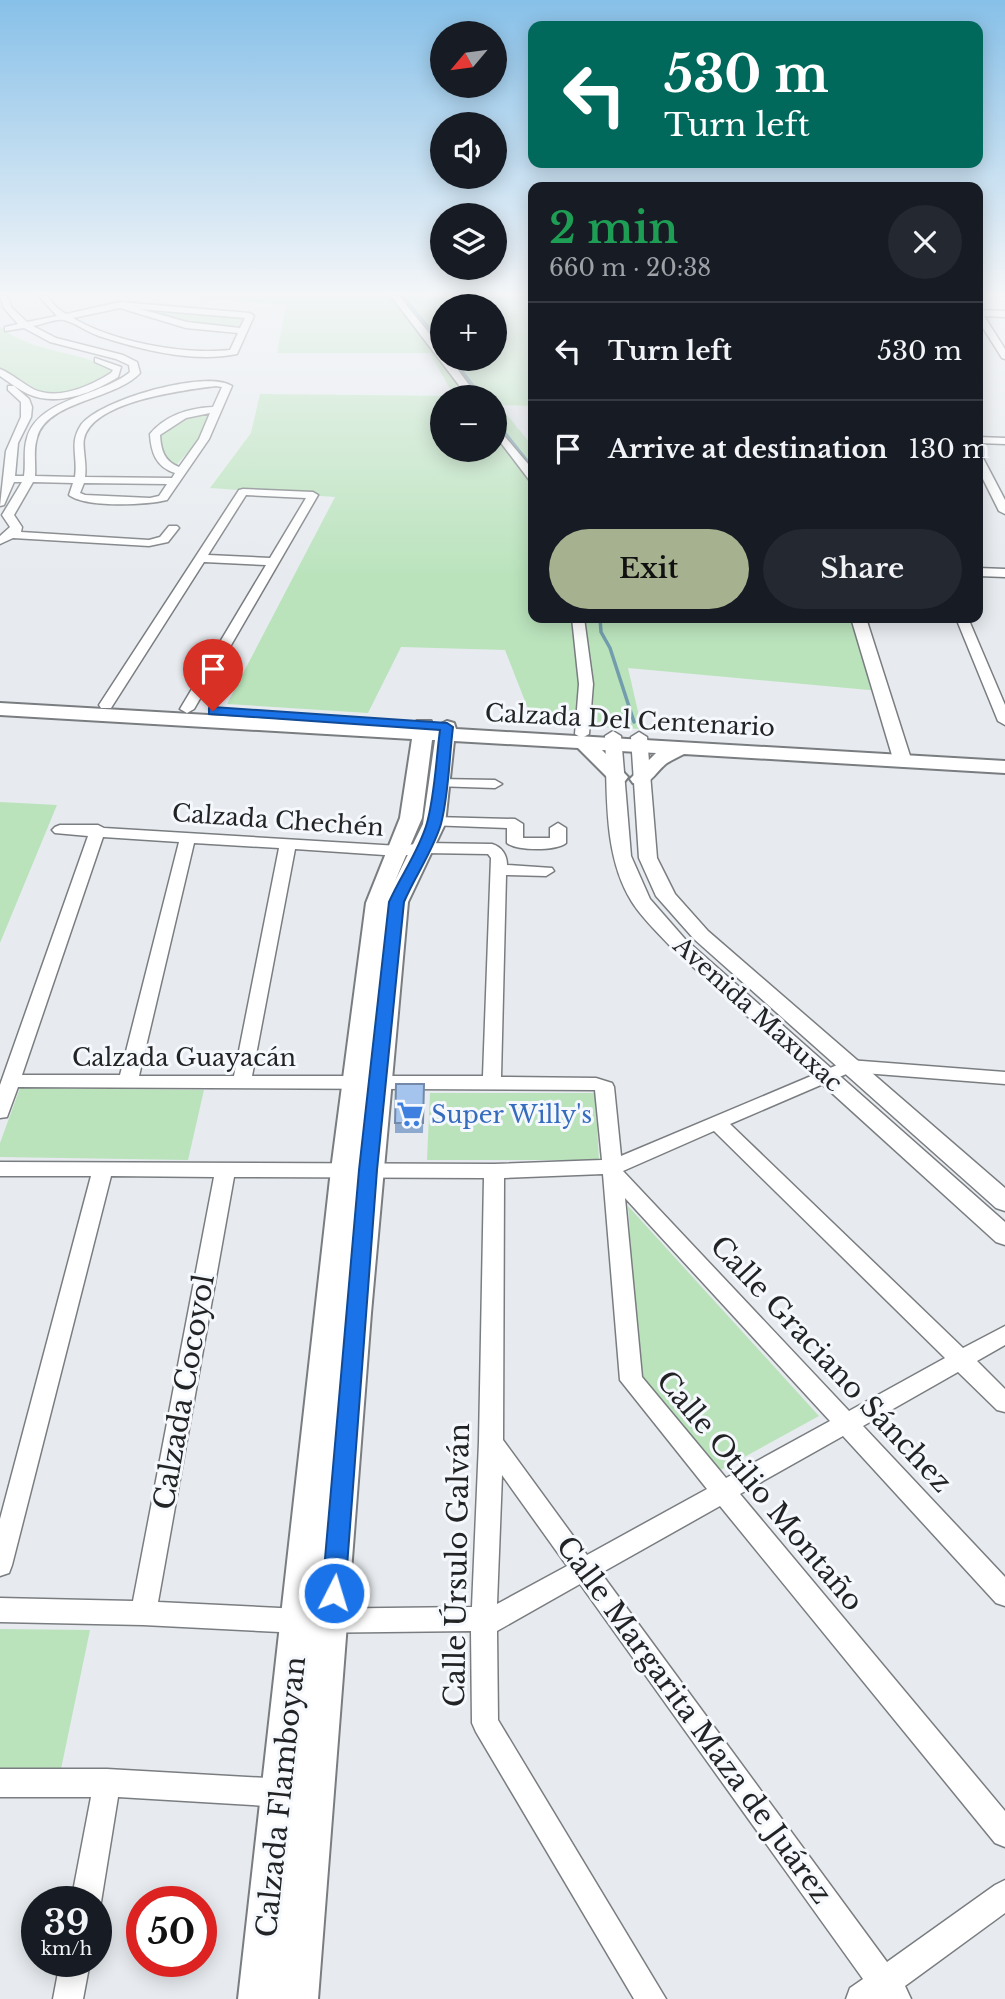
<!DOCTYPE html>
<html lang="en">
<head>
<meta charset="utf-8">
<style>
	:root { --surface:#171b24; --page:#242831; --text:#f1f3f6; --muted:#9ea1a6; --line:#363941; --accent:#a6b28f }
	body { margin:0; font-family:"Libre Baskerville",serif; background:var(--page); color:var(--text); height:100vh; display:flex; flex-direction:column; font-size:26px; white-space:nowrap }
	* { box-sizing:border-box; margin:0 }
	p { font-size:23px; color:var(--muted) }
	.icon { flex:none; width:38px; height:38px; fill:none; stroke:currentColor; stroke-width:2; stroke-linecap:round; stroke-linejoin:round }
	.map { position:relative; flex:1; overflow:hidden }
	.details { position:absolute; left:528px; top:182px; width:455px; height:441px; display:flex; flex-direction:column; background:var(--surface); border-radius:14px; box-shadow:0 4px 18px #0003 }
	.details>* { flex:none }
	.guide { position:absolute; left:528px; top:21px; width:455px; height:147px; border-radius:14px; box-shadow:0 4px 18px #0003; background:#00695c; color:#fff; overflow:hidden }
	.needle { width:46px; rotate:241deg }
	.fabs { position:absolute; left:430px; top:21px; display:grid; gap:14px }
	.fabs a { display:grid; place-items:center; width:77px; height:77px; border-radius:50%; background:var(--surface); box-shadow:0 4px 18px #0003; font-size:35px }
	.speed { position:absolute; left:21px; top:1886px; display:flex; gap:14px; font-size:35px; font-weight:700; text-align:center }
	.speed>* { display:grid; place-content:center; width:91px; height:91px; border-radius:50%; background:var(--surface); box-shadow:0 4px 18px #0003; line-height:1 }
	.speed small { font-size:18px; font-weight:400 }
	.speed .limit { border:10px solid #d22; background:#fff; color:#111 }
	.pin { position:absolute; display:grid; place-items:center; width:60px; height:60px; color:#fff; margin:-72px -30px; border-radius:50% 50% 50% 0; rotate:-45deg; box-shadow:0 0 7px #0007 }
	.pin .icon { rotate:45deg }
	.me { position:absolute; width:77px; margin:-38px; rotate:5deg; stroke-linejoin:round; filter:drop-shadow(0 0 5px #0008) }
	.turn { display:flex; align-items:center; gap:24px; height:147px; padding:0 21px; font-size:32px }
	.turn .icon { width:91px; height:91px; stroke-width:2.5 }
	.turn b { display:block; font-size:49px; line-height:60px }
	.round { display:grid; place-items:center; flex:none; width:74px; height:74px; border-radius:37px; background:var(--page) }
	.overview { display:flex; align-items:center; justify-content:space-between; height:119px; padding:0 21px }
	h1 { font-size:42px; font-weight:600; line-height:52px; color:#1e9e55 }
	.cta { display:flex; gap:14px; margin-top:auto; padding:14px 21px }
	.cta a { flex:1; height:80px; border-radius:42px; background:var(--accent); color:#111; font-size:28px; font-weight:600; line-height:80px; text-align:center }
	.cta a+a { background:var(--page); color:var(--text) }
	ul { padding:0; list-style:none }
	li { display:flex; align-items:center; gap:21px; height:98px; padding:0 21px; border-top:2px solid var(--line) }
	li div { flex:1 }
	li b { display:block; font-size:26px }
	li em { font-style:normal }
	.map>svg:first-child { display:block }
	.green { fill:#bae3bc; fill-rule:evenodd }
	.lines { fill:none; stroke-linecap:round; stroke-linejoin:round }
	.stream-far1 { stroke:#729dad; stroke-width:2.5 }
	.stream { stroke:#729dad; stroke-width:3.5 }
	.minor-casing { stroke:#7a7d80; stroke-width:3 }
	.tertiary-casing { stroke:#7a7d80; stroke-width:3 }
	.secondary-casing { stroke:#7a7d80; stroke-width:4 }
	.minor { fill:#fff; fill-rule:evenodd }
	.tertiary { fill:#fff; fill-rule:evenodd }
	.secondary { fill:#fff; fill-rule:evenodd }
	.wall { fill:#8da9cd }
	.building { fill:#a4c4ee; stroke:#7389a7; stroke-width:2 }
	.route { fill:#1a73e8; stroke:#114b97; stroke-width:2 }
	.labels { text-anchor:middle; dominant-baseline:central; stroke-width:6; stroke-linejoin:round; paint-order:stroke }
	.street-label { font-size:24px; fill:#222324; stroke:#f5f8fc }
	.shop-label { font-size:24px; fill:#366cbe; stroke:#f5f8fc; text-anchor:start }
	.near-street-label { font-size:28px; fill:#222324; stroke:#f5f8fc }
</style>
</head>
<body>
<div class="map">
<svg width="1005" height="1999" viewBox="0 0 1005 1999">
	<rect width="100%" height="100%" fill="#e7ebef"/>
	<path class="green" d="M173 296H534V406L499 405 534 448V618H852L880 691 628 668 642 729 534 724 505 650 401 647 368 713 227 704 335 497 210 488 251 433 260 394 454 396 430 353H277L286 305ZM443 306H495V359H443ZM443 397H495V450H443Z
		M136 307 247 315 240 328 236 329 185 323Z
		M0 327C32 353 77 350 111 369L112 373C95 384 65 398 44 393L0 368Z
		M211 412 200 439 177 464 169 463 160 447 159 434 192 414Z
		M0 802 57 805 0 943Z
		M20 1088 204 1090 188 1160 0 1157V1143Z
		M430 1093H595L599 1160H427Z
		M628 1206 819 1416 717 1472 640 1380Z
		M0 1629 90 1630 61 1769 0 1768Z"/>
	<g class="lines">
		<path class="stream-far1" d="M403 296 443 345
			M453 359 482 397
			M495 420 534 469"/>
		<path class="stream" d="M600 618 601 632 610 648 634 722"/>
		<g class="minor-casing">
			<path id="minor" d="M0 296H7L12 308 27 322 57 316 39 296H47L57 308 66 314 120 302 250 313 254 316 237 354C193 363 141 350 99 336 87 332 76 323 64 320 56 318 41 325 33 326L56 338 123 355 137 362 140 373C115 400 46 401 37 438 33 450 36 464 35 476L75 477C78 456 69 443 81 425 99 400 206 369 232 386L209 439 167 500C146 505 86 508 69 495L73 483 33 482 14 515 22 527 21 532 149 540 160 537 169 526H177L179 528 168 542 149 546 13 538 0 544V536L10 527 2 515 22 482H14L4 505 0 506 6 451 21 417V402L8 390V386H14L29 399 32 407 31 417 18 443 15 476H24C26 463 23 450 27 438 38 398 102 396 130 372L129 365 116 359 50 342 24 328 5 331V327L18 324 4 308ZM120 308 186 328 238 333 230 350C184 355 113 342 73 318ZM140 309 245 318 240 328 187 322ZM216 386 222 387 213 407C189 408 166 415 150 434 151 452 156 467 175 473L172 478 85 477C87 464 82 446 84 439 92 401 184 390 216 386ZM210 413 199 439 179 467C164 461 161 450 160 435L186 418ZM84 483 167 484 159 496 150 498 85 495 80 493Z
				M391 296H399L443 350V359H450L478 397H468Z
				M978 310 1005 311V317L984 316 1005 349V359L1002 358 978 320Z
				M95 358 121 367 118 377C93 393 57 407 28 394 18 389 9 382 0 376V369C12 374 22 383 33 389 58 401 90 386 111 373L113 370 95 362Z
				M495 425 534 471V482L530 481 495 435Z
				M978 437 1005 438V444L978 443Z
				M978 455 983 458 1005 500V514L999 511 978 469Z
				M243 489 313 492 318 495 194 709 187 713 180 709 266 565 204 562 111 708H101L99 705 239 490ZM246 495 306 498 270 558 208 555Z
				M572 618H584L593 684 589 734 582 738 575 734 579 684Z
				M956 618H968L1005 705V725L998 721Z
				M439 779 495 780 502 784 495 788 434 786 432 783 434 780Z
				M434 817 515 819 523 824V838H550V828L558 823 566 828V843C556 851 517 851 507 843V828L429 825 426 822Z
				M60 825H98L104 828 399 846 424 843 492 844C502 847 507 855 507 865L552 868 554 871 546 876 506 875 501 1077 596 1078 612 1083 614 1087 621 1156 849 1060 1005 1072V1084L851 1072 730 1124 963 1348 1005 1326V1345L977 1361 1005 1389V1412L997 1410 958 1372 863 1426 1005 1577V1606L996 1603 843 1436 740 1494 1005 1811V1847L995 1843 720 1506 601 1573 887 1962 995 1885 1005 1880V1913L905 1986 911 1999H846L850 1988 863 1979 580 1584 497 1631 498 1720 666 1999H634L476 1732 472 1723 471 1631 300 1633 143 1625 0 1622V1598L133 1601 214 1177 111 1176 12 1565 9 1573 0 1576V1519L91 1176H0V1162L494 1164 602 1160 595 1090 18 1087 7 1117 0 1118V1085L88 836 55 833 52 830 55 827ZM103 837 179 842 120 1075H22ZM194 843 279 848 234 1076H139ZM295 849 399 856 424 853 488 854 491 858 483 1076H252ZM714 1131 945 1358 849 1411 623 1171ZM603 1174 620 1380 707 1489 587 1555 503 1440 504 1178ZM234 1177 484 1178 479 1442 472 1607 300 1609 158 1602ZM625 1198 830 1421 726 1478 642 1377ZM502 1475 567 1566 497 1604Z
				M0 1769H107L283 1779 293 1783 297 1793 293 1803 283 1807 118 1797 101 1902 96 1912V1902H71L91 1797H0Z
				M60 1962H90L83 1999H53Z"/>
		</g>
		<g class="tertiary-casing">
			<path id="tertiary" d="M978 568 1005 569V577L978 576Z
				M851 618H866L912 762 909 766 903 767 894 762Z
				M613 731 621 736 631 856 650 899 685 939 1005 1222V1245L996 1242 671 947C658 933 642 918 632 902 602 854 608 790 605 736Z
				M639 732 647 737 657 858 675 894 708 931 1005 1188V1211L996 1208 694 939 656 896 639 858 631 737Z"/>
		</g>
		<g class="secondary-casing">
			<path id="secondary" d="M0 703 414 727 417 721H431L433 728 447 721 454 723 456 729 1005 761V773L684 754C678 757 672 760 667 763 655 772 650 788 633 783L630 779 656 753 602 750 628 777 625 781H611L578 748 454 741 445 824 408 902 371 1313 318 1999H238L331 1170 366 903 400 818 412 739 0 715ZM432 740H435L423 824 395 881 422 818Z"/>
		</g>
		<use href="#minor" class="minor"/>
		<use href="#tertiary" class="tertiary"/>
		<use href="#secondary" class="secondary"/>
	</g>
	<path class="wall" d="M424 1084 423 1133H395V1123Z"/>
	<path class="building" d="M396 1084H424L423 1123H395Z"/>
	<linearGradient id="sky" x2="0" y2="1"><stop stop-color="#87c0e8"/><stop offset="0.51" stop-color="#f4f6f8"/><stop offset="1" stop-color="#f4f6f8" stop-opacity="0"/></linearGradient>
	<rect width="1005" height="576" fill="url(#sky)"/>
	<path class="route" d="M213 707 447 723 453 727C449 758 449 793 441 824 433 851 415 876 404 902L377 1170 345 1593 342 1600 334 1603 326 1600 322 1593 359 1170 389 902C401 875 419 851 427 823 435 793 436 760 440 730L209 714V708Z"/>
	<defs>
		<g id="supermarket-bare" transform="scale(2.1)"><path d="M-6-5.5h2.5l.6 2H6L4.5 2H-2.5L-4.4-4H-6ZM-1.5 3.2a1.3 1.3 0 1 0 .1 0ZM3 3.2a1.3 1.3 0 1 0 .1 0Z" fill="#3f7fe0" stroke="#f5f8fc" stroke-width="2.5" paint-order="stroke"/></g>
	</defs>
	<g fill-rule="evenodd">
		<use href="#supermarket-bare" x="410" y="1114"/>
	</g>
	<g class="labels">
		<g class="street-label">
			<text transform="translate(630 720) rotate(3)">Calzada Del Centenario</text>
			<text transform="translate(278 820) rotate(4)">Calzada Chechén</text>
			<text transform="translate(758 1014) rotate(42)">Avenida Maxuxac</text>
			<text x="184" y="1057">Calzada Guayacán</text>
		</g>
		<g class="shop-label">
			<text x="431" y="1114">Super Willy's</text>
		</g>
		<g class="near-street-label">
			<text transform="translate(831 1364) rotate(47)">Calle Graciano Sánchez</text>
			<text transform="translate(184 1392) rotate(-80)">Calzada Cocoyol</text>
			<text transform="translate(760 1491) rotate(50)">Calle Otilio Montaño</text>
			<text transform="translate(457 1565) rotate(-89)">Calle Úrsulo Galván</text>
			<text transform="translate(694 1720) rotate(54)">Calle Margarita Maza de Juárez</text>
			<text transform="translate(281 1797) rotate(-84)">Calzada Flamboyan</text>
		</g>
	</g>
</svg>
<div class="fabs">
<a><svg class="needle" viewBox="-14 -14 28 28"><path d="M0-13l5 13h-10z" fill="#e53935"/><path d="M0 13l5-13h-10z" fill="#9ea1a6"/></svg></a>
<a><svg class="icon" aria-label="sound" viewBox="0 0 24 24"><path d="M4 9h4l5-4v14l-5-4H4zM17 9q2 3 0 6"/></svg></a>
<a><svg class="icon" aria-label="layers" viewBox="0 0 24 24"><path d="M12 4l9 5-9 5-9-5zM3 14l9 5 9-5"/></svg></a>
<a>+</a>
<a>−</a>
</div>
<div class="speed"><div>39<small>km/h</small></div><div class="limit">50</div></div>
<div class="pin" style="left:213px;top:711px;background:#d93025"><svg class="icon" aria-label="arrive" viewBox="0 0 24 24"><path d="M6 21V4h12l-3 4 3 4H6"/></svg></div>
<svg class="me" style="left:334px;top:1593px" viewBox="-20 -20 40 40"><circle r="17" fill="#1a73e8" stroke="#fff" stroke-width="3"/><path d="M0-11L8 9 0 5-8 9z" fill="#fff"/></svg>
<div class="guide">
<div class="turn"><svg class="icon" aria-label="left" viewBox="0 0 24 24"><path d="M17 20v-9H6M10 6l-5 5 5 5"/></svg><div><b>530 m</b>Turn left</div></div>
</div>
<section class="details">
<div class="overview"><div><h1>2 min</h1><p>660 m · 20:38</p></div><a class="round"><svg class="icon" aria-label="close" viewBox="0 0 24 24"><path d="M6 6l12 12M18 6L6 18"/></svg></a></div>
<ul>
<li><svg class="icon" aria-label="left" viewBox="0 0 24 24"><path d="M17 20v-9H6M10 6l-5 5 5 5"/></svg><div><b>Turn left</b></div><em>530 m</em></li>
<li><svg class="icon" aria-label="arrive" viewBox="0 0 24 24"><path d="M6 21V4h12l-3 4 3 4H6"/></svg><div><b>Arrive at destination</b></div><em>130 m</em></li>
</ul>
<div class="cta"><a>Exit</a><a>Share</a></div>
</section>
</div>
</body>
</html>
